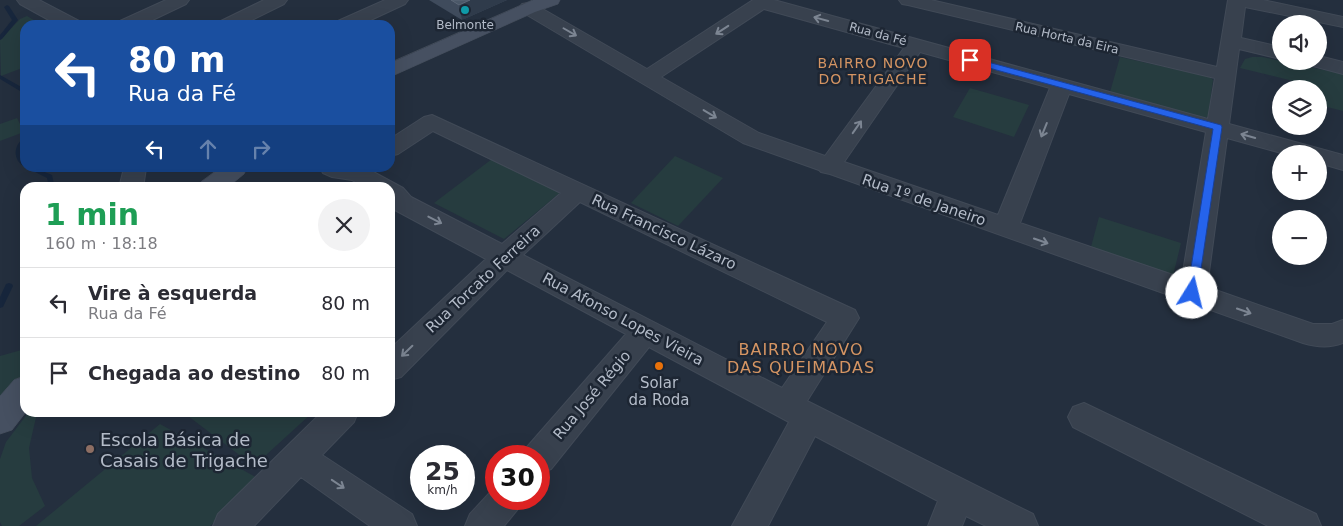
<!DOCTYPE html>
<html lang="pt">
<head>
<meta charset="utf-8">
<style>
	:root { --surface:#fff; --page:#f2f2f3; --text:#2b2b33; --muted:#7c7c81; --line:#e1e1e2 }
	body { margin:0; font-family:"DejaVu Sans",sans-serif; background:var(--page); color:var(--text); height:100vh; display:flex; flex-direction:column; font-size:19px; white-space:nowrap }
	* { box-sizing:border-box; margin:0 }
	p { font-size:16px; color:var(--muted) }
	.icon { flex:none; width:28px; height:28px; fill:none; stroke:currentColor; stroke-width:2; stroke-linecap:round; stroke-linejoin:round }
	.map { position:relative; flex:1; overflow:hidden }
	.panel { position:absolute; left:20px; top:182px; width:375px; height:235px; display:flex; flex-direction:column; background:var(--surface); border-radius:15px; box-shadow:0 5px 20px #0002 }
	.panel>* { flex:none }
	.hud { position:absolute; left:20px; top:20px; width:375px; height:152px; border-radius:15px; box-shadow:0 5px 20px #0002; background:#1a4fa0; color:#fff; overflow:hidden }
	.tools { position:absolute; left:1272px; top:15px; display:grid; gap:10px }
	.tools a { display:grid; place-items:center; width:55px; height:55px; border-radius:50%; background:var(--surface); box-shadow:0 5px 20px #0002; font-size:25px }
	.speed { position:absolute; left:410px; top:445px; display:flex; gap:10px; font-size:25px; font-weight:700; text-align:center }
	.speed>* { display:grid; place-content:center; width:65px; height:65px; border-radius:50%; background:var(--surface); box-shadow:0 5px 20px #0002; line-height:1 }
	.speed small { font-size:12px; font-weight:400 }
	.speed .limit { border:8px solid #d22; background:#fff; color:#111 }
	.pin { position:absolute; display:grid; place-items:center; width:42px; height:42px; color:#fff; margin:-21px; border-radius:10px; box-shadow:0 2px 8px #0006 }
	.me { position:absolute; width:55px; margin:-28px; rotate:9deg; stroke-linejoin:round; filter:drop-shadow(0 0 4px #0008) }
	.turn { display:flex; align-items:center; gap:18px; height:105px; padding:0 25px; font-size:22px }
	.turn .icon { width:65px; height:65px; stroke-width:2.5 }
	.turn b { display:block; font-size:35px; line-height:42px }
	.lanes { display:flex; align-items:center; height:48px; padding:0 25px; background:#0003; justify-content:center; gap:25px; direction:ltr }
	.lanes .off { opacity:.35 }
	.round { display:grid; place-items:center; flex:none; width:52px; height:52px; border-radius:26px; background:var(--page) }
	.summary { display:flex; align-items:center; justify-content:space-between; height:85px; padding:0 25px }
	h1 { font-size:30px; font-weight:700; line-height:38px; color:#1e9e55 }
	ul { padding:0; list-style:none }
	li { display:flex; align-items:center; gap:15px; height:70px; padding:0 25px; border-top:1px solid var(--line) }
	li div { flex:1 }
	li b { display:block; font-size:19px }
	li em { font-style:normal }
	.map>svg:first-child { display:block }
	.green { fill:#263c3f }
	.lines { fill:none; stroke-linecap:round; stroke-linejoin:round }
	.stream { fill:#17263c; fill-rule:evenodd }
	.street-casing { stroke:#414a57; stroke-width:2 }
	.secondary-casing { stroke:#414a57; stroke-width:1 }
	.street { fill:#38414e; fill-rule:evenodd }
	.secondary { fill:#465061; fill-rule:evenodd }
	.wall { fill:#3f4b5c }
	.shaded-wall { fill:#2f3b4b }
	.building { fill:#4b5868; stroke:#5c6777 }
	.oneway { stroke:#7c8592 }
	.route { fill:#2563eb; stroke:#184099 }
	.culture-dot { fill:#0f9aa8; stroke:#1d2633; stroke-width:2 }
	.food-dot { fill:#e8710a; stroke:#1d2633; stroke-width:2 }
	.education-dot { fill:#8d6e63; stroke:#1d2633; stroke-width:2 }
	.labels { text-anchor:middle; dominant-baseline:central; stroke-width:5; stroke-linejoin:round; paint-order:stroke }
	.far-poi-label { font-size:12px; fill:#b4bcc9; stroke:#1d2633 }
	.far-street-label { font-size:12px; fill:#b4bcc9; stroke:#1d2633 }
	.far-neighbourhood-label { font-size:14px; letter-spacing:1px; fill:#d59563; stroke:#1d2633 }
	.street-label { font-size:15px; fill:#b4bcc9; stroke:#1d2633 }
	.poi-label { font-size:15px; fill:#b4bcc9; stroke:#1d2633 }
	.neighbourhood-label { font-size:16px; letter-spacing:1px; fill:#d59563; stroke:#1d2633 }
	.near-poi-label { font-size:18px; fill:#b4bcc9; stroke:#1d2633; text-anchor:start }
</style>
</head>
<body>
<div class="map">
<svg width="1343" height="526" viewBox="0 0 1343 526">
	<rect width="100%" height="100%" fill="#242f3e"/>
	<path class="green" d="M27 16 42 25H25V67L1 76 0 40 20 19Z
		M1120 57 1210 77 1213 80 1208 117H1201L1110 92Z
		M1252 57H1262L1343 74V115V111L1319 105V89H1293V81L1240 68 1245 59Z
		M970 88 1029 105 1014 137 953 117Z
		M17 118 24 132 0 141V124Z
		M675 156 723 178 678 226 631 203Z
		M492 159 561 192 504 239 434 203Z
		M1099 217 1181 243 1173 276 1091 247Z
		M25 349V370L0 407V356Z
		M28 413H37L29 448 32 478 45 506 19 526H2L0 522V459L6 442Z
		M311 413H312L254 466 184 413Z
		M160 424 259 479 210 526H36Z"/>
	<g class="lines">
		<path class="stream" d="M7 5 9 6 18 20 2 39 0 40V35L12 20 4 7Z
			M0 75 25 89V99L22 97 20 91 0 79Z
			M25 137V143L22 147V158L25 161V167C12 160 13 145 25 137Z
			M27 168H35L52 175 55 188H49L47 178Z
			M9 283 12 284 13 286 3 307 0 308V297L6 284Z"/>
		<g class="street-casing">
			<path id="street" d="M17 0H39L79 21 81 25H58L20 4Z
				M166 0H189L186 4 142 25H118L120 21Z
				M264 0H287L284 4 242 25H219L221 21Z
				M385 0H408L405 4 360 25H336L338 21Z
				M753 0H774L1208 119 1215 78 908 5 902 4 899 0H931L1217 67 1228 0H1263L1343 17V27L1245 7 1241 38 1281 47V59L1239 49 1229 124 1343 155V170L1319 163V154H1285L1227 138 1207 287 1313 324H1332L1343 320V343C1330 348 1316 347 1303 343L830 174 821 172 819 170 743 143 522 12 519 8 522 4 528 3 534 4 647 69ZM764 9 904 48 825 156 759 133 661 77ZM920 52 1050 88 998 215 844 162ZM1069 94 1206 132 1182 278 1020 223Z
				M1319 56 1343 62V74L1309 65 1306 61H1319Z
				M432 115 855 310 859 318 807 401 1033 514 1038 526H986L966 516 962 526H928L938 501 815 436 768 526H732L789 422 649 347 551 469 539 473V456H523L527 447 626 334 507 270 401 377 390 380V349L486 259 393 209 390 204V188H365L352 180 332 177 323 173 320 168H366L403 188 411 197 502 244 561 193 433 131 398 154 390 156V139L424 117ZM580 202 827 322 782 388 523 255Z
				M124 168H146L143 188H119Z
				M1084 403 1316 514 1321 526H1268L1073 427 1068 417 1073 407Z
				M322 412H358L354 422 322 455 412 514 417 526H370L301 477 254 526H213L218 514Z
				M496 486V499H522L517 510 504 526H465L470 514Z"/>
		</g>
		<g class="secondary-casing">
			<path id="secondary" d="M533 0H560L558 4 535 12 390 77V63Z
				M220 168H247L244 174 227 188H198L201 182Z
				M25 376 26 412 12 430 0 434V396L14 380Z"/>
		</g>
		<use href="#street" class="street"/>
		<use href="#secondary" class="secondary"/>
	</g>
	<path class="wall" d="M429 0H507L462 20Z"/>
	<path class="shaded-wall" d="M470 0H507L462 20 459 5Z"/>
	<path class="building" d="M451 0H470L459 5Z"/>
	<defs><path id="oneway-shaft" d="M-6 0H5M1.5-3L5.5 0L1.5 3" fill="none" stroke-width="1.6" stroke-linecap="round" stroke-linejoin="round" transform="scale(1.25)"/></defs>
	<g class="oneway">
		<use href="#oneway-shaft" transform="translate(821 19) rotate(-165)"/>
		<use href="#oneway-shaft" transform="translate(722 30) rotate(147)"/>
		<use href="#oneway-shaft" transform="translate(570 32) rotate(30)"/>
		<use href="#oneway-shaft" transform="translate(710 114) rotate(31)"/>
		<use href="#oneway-shaft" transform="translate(857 127) rotate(-55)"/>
		<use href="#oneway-shaft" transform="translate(1044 130) rotate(112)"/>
		<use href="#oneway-shaft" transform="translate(1248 136) rotate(-164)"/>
		<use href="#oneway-shaft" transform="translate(435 220) rotate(27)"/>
		<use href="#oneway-shaft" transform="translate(1041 241) rotate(19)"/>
		<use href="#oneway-shaft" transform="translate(1244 311) rotate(19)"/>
		<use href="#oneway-shaft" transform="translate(407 351) rotate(136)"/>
		<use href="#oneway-shaft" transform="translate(338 484) rotate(34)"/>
	</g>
	<path class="route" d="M967 58H973L1221 125 1222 127 1197 296H1188L1187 293 1213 129 967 62Z"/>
	<circle class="culture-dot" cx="465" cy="10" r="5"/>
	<circle class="food-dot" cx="659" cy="366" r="5"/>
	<circle class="education-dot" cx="90" cy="449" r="5"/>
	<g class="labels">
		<g class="far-poi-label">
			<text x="465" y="25">Belmonte</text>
		</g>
		<g class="far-street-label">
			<text transform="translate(878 34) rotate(15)">Rua da Fé</text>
			<text transform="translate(1067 38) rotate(13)">Rua Horta da Eira</text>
		</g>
		<g class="far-neighbourhood-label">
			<text x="873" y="63">BAIRRO NOVO<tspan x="873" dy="16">DO TRIGACHE</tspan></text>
		</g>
		<g class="street-label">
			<text transform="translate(924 200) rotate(19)">Rua 1º de Janeiro</text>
			<text transform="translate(664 232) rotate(25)">Rua Francisco Lázaro</text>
			<text transform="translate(483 279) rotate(-43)">Rua Torcato Ferreira</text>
			<text transform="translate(623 319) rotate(28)">Rua Afonso Lopes Vieira</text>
			<text transform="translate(592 395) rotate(-50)">Rua José Régio</text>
		</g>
		<g class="poi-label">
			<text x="659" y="383">Solar<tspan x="659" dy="17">da Roda</tspan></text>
		</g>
		<g class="neighbourhood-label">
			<text x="801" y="349">BAIRRO NOVO<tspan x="801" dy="18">DAS QUEIMADAS</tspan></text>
		</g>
		<g class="near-poi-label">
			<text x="100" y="439">Escola Básica de<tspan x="100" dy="21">Casais de Trigache</tspan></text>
		</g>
	</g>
</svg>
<div class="tools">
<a><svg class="icon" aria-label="sound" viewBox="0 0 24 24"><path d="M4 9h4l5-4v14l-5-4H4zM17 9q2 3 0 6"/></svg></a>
<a><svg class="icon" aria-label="layers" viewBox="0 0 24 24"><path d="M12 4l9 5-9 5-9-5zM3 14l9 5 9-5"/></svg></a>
<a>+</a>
<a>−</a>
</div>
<div class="speed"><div>25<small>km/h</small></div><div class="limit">30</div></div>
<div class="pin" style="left:970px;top:60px;background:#d93025"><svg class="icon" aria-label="arrive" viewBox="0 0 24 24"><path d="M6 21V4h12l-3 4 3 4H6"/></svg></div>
<svg class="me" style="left:1192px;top:293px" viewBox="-20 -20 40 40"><circle r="19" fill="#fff"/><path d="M0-13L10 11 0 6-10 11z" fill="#2563eb"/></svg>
<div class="hud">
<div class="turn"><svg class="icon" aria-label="left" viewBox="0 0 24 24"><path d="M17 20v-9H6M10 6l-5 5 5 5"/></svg><div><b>80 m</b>Rua da Fé</div></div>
<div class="lanes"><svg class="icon" aria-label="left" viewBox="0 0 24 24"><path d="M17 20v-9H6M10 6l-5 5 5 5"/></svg><svg class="icon off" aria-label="ahead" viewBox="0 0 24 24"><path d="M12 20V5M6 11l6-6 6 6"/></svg><svg class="icon off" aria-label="right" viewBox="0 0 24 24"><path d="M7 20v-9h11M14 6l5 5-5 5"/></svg></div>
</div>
<section class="panel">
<div class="summary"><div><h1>1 min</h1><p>160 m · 18:18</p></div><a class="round"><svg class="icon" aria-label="close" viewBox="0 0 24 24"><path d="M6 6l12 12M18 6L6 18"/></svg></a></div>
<ul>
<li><svg class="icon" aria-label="left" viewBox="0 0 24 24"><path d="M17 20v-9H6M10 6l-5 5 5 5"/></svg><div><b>Vire à esquerda</b><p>Rua da Fé</p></div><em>80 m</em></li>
<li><svg class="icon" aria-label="arrive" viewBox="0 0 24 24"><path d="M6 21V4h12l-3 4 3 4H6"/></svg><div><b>Chegada ao destino</b></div><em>80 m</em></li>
</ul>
</section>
</div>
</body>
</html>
